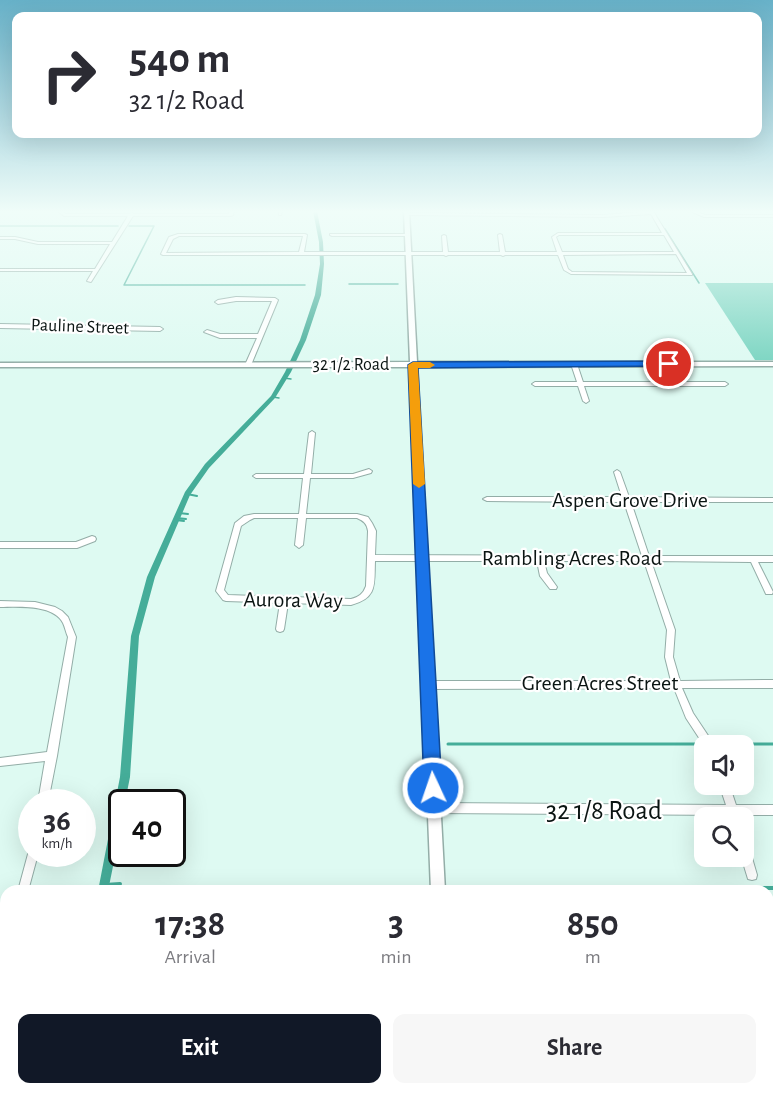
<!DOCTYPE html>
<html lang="en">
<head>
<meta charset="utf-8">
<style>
	:root { --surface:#fff; --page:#f7f7f7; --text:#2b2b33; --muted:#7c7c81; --accent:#111827 }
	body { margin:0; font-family:"Alegreya Sans",sans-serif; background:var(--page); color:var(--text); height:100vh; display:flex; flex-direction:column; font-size:22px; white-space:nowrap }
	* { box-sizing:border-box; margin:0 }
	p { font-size:20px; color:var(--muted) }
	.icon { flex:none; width:33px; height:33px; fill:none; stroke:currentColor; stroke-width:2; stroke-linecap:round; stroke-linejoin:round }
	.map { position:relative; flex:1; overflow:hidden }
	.sheet { position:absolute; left:0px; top:885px; width:774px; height:210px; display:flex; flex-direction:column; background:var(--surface); border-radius:18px 18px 0 0; box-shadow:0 6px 24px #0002 }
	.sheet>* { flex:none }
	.guide { position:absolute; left:12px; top:12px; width:750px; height:126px; border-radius:12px; box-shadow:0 6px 24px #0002; background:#fff; color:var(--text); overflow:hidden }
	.tools { position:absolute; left:694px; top:735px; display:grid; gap:12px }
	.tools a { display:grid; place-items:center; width:60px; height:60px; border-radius:12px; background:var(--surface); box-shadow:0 6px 24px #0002; font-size:30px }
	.speed { position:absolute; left:18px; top:789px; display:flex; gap:12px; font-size:30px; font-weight:700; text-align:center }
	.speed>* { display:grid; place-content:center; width:78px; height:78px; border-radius:50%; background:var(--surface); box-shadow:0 6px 24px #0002; line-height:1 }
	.speed small { font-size:15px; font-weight:400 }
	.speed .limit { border:3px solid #111; border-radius:9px; background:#fff; color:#111 }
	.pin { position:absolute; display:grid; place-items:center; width:51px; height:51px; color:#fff; margin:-26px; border:3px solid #fff; border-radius:50%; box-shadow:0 2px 6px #0007 }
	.me { position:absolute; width:66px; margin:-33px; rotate:357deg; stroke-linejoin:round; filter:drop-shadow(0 0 4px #0008) }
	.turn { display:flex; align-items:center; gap:21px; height:126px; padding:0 18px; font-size:27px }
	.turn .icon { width:78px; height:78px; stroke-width:2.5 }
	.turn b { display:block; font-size:42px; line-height:51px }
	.eta { display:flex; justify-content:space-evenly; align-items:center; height:102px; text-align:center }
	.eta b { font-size:36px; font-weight:600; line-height:42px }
	.button { display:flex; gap:12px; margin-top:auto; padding:12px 18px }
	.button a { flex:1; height:69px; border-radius:12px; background:var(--accent); color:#fff; font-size:24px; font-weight:600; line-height:69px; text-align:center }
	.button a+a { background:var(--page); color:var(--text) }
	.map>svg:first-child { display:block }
	.green { fill:#7cd5c2 }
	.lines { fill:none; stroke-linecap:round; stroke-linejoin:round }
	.stream-far3 { stroke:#45ad99; stroke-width:1.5 }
	.stream-far2 { stroke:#45ad99; stroke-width:2 }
	.stream-far1 { stroke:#45ad99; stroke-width:3 }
	.stream { stroke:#45ad99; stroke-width:4 }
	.canal { fill:#45ad99; fill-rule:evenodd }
	.minor-casing { stroke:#93ada7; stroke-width:2 }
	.tertiary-casing { stroke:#93ada7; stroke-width:3 }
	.minor { fill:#fff; fill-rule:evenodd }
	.tertiary { fill:#fff; fill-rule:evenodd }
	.route { fill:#1a73e8; stroke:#114b97; stroke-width:1.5 }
	.slow { fill:#f59e0b }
	.labels { text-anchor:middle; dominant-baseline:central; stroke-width:4.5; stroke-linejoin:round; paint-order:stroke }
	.far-street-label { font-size:18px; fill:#0a1412; stroke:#fff }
	.street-label { font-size:22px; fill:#0a1412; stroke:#fff }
	.near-street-label { font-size:27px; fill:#0a1412; stroke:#fff }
</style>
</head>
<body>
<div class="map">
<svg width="773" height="1095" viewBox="0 0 773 1095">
	<rect width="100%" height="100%" fill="#defaf2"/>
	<path class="green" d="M705 283H773V360H755Z"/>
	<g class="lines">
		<path class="stream-far3" d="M0 226H118
			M129 226H154L124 285H305
			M665 229 699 283
			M349 284H398
			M284 378 291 379
			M273 397 279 398"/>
		<path class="stream-far2" d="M187 494 197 496
			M179 513 188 514
			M177 518 186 519
			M176 520 184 521"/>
		<path class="stream-far1" d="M448 744H696
			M721 744H773"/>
		<path class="stream" d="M105 885 120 884
			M457 888H773"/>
		<path class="canal" d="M313 211H317L323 242 324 264 321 295 306 340 291 372 275 398 209 468 190 495 155 577 139 636 130 777 125 802H122V822L108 891H98L120 777 131 636 147 577 185 492 205 464 271 396 285 372 300 340 315 295 320 264 319 242Z"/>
		<g class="minor-casing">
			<path id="minor" d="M58 211H63L65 214H130L132 213 134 214H229L230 211H234L233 215 231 216H133L91 282 87 281 93 271H0V269H95L110 244H38L15 239H0V237H15L38 242H112L128 216H64Z
				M278 211H282L281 215H279Z
				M653 211 692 274V275L571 274 564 270 558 255H505L503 256 501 255H448L446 256 444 255H163L161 254 169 237 178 234H305L307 235 304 252H443L442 236 444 235 446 236 448 252H500L498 235 500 234 502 235 505 252H557L552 237 558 233H662L651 214 603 217 406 215 404 214 406 213 603 215ZM559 235H664L674 252H562L556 237ZM179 236H303L299 252 166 253 173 239ZM676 254 687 273 572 272 568 269 563 255Z
				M690 211H696L705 215H773V217H704Z
				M330 234H407L409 235 407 236H332L330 235Z
				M236 297 275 298 278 300 251 365 248 367 245 365 257 338H220L204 332 207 330 220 334H258L272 301H236L218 304 215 302 218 300Z
				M0 324 160 327 163 329 160 331 0 328Z
				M574 362 577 364 583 382H725L728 384 725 386H584L589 401 586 403 583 401 578 386H535L532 384 535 382H577L571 364Z
				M312 431 315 433 311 474H353L369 469 372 471 371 473 353 478H310L306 514H357L368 517 372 523 376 531 375 555 642 556 624 502 487 501 483 499 487 497H622L614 472 617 470 620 472 629 497 773 498V502H631L649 556H773V562H758L773 592 772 594H766L751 562 651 561 675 630 673 657 680 681 773 680V688H682L693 713 715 746H705V747L686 718 674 688 427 689 424 688 423 685 424 682 427 681H671L665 657 667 630 644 561H544L547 573 557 587 556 589H550L540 576 537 561H375C374 584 378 598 351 605L288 603 284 629 283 631 280 632 277 631 276 629 280 603 226 601 223 600 216 591 235 523 244 516 254 514H299L303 478H256L253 476 256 474H304L309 433ZM254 518H298L295 545 299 548 303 545 306 518H357C364 521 367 524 368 531L366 586C363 594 359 597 351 599L228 595 224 590 241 526 250 520Z
				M92 536 95 537 96 539 95 541 77 548H0V542H76Z
				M0 601 35 602 55 607 62 611 68 617 76 637 57 756 48 802H38L45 761 0 766V758L47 752 68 637C66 633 65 627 63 623 53 604 18 607 0 607Z
				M719 784H729L736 805H773V815H739L740 818H730L729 815 434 813 430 811 429 808 430 805 434 803 726 805Z
				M744 843 748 844 757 875 756 879 752 880 748 879 741 856H744Z
				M32 849V854H38L28 891H18L28 854 29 850Z
				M6 948V976L4 980 0 982V955L2 950Z
				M598 1089H610L609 1095H597Z"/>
		</g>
		<g class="tertiary-casing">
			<path id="tertiary" d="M404 211H409L417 362H773V366L417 367 445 891H431L410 367H0V363L410 362Z
				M439 1089H455L456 1095H440Z"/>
		</g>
		<use href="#minor" class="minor"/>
		<use href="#tertiary" class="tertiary"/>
	</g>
	<linearGradient id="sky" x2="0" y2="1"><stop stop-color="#67b1c8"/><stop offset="0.58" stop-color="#f0fdf9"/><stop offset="1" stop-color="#f0fdf9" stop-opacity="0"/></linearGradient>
	<rect width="773" height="365" fill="url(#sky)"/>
	<path class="route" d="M669 361 672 362V366L418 368 442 788 439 794 433 796 427 794 424 788 408 365 413 362Z"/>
	<path class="slow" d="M413 362H430L435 365 430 368H418L425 484 419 488 413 484 408 365Z"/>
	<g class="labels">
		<g class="far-street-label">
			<text transform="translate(80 327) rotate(2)">Pauline Street</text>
			<text x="351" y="365">32 1/2 Road</text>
		</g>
		<g class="street-label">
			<text x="630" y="500">Aspen Grove Drive</text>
			<text x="572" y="558">Rambling Acres Road</text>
			<text transform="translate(293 600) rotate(1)">Aurora Way</text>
			<text x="600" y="683">Green Acres Street</text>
		</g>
		<g class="near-street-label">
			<text x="604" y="810">32 1/8 Road</text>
		</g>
	</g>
</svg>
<div class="tools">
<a><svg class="icon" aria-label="sound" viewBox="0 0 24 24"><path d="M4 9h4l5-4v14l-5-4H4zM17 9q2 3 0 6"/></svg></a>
<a><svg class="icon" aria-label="search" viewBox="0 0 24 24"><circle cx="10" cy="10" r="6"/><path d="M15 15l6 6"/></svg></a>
</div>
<div class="speed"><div>36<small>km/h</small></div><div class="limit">40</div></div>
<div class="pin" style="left:669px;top:364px;background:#d93025"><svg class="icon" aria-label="arrive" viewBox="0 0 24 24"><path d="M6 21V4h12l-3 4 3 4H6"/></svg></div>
<svg class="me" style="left:433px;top:788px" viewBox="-20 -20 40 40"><circle r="17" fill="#1a73e8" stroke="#fff" stroke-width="3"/><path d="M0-11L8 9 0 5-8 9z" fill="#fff"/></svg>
<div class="guide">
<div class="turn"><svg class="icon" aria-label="right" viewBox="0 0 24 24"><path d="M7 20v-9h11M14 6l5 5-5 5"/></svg><div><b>540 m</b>32 1/2 Road</div></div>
</div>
<section class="sheet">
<div class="eta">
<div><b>17:38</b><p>Arrival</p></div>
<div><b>3</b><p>min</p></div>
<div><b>850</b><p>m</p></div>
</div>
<div class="button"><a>Exit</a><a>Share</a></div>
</section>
</div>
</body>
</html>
